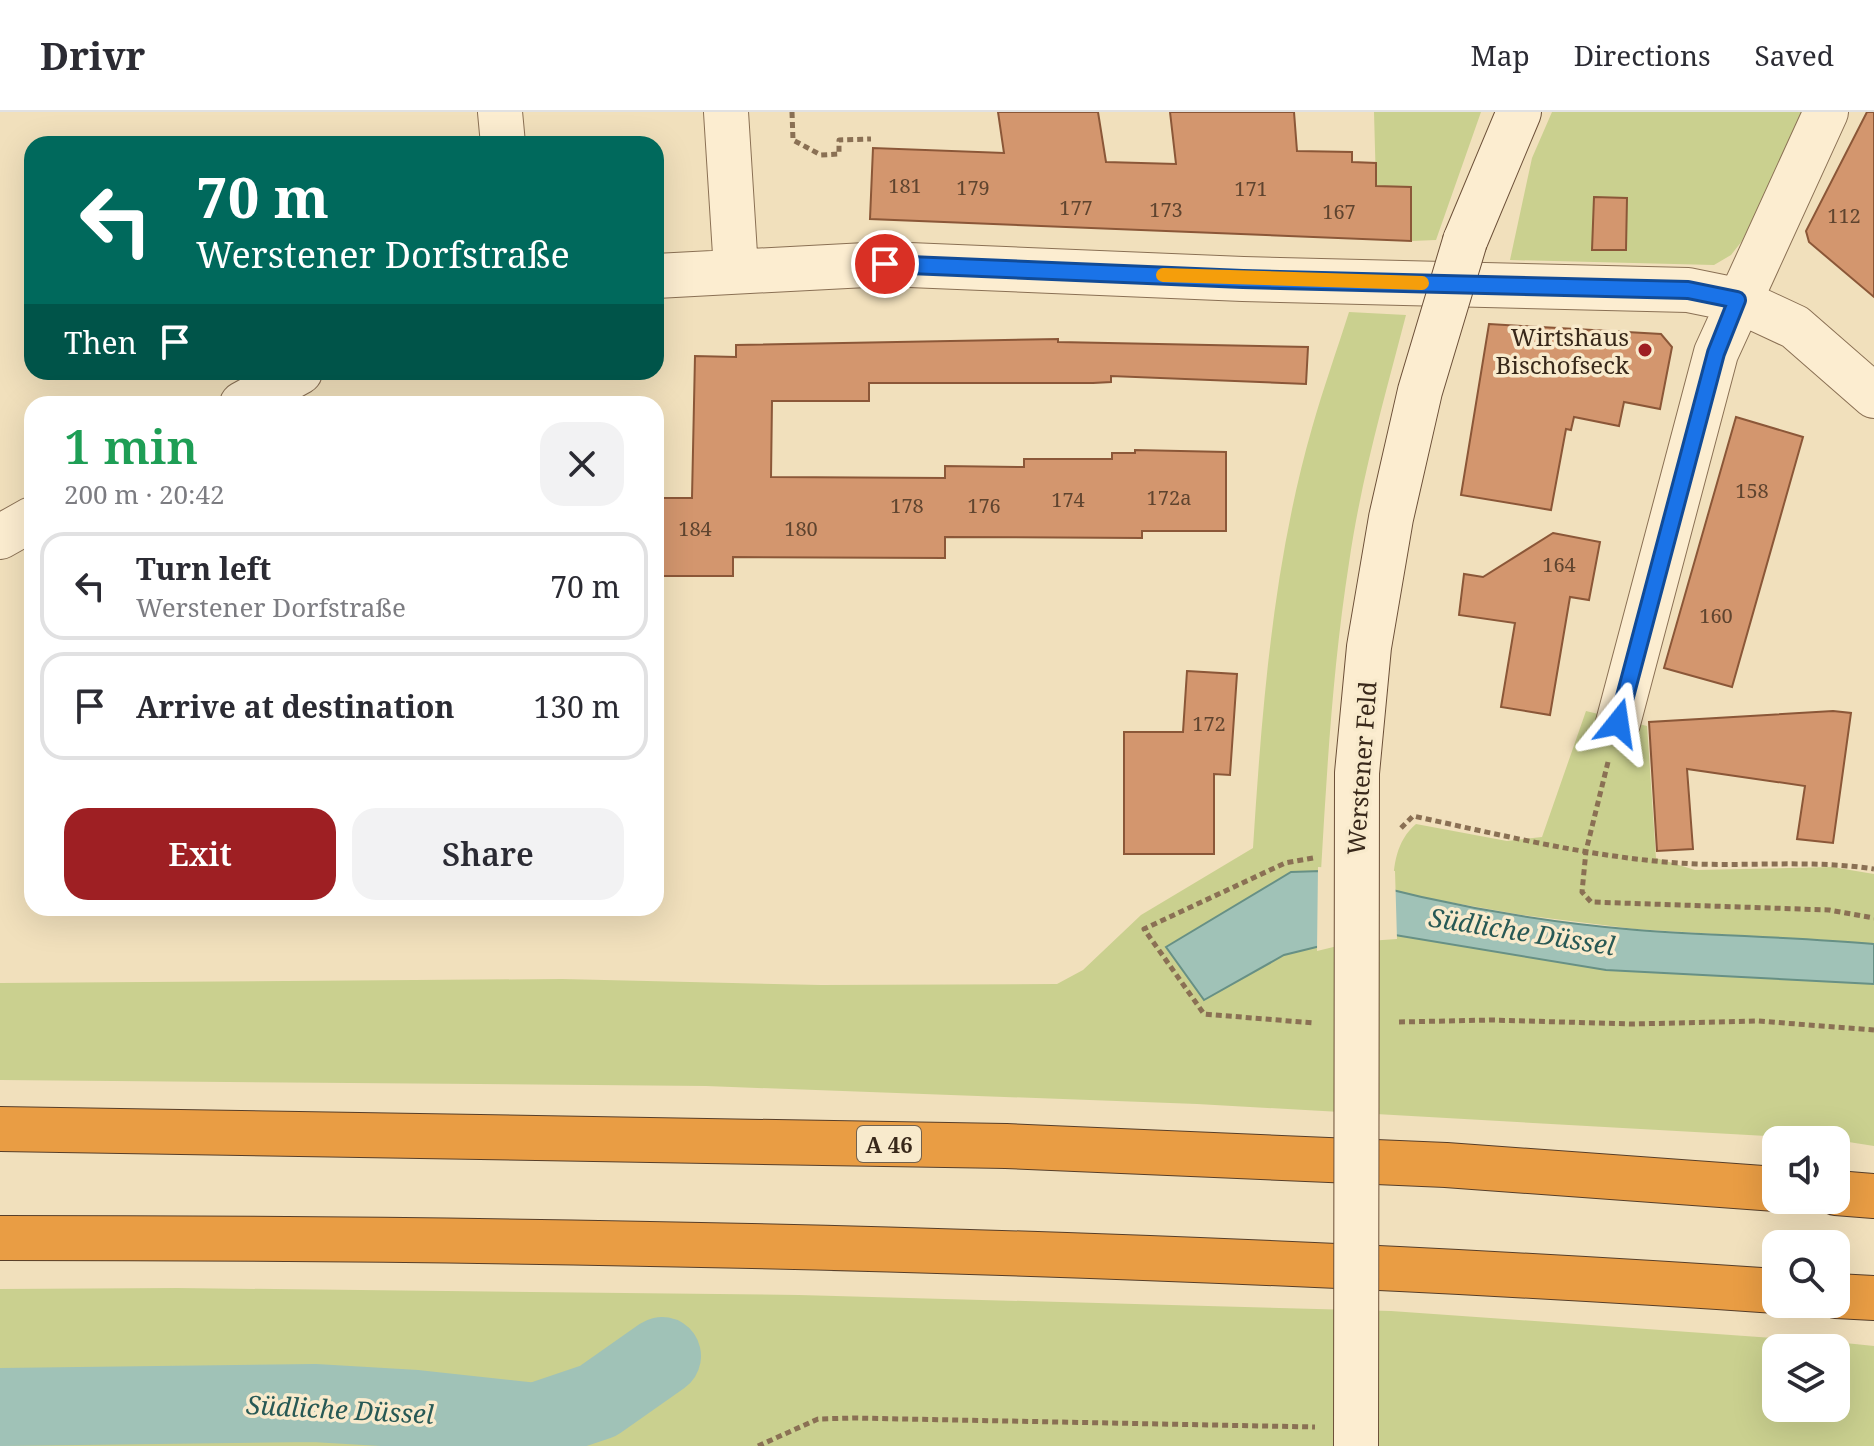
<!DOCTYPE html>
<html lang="en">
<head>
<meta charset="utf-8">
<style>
	:root { --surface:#fff; --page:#f2f2f3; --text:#2b2b33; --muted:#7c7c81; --line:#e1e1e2; --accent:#9e1f23 }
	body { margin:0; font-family:"Noto Serif",serif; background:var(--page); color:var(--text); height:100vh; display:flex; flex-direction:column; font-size:30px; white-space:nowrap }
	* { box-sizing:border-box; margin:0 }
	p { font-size:26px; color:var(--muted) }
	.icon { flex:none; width:44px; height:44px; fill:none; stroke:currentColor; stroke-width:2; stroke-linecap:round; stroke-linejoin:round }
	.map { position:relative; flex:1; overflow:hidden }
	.panel { position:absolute; left:24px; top:284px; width:640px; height:520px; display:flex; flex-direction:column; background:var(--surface); border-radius:24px; box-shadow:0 8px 32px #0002 }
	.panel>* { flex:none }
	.hud { position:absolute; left:24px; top:24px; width:640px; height:244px; border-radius:24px; box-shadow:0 8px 32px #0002; background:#00695c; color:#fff; overflow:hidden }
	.controls { position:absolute; left:1762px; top:1014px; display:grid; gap:16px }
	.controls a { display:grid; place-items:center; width:88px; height:88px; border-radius:16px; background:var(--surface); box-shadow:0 8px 32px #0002; font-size:40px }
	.pin { position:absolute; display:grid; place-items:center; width:68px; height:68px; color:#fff; margin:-34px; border:4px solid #fff; border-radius:50%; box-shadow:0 2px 8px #0007 }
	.me { position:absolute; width:88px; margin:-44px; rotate:15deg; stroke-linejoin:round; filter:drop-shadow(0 0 6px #0008) }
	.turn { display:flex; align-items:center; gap:28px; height:168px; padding:0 40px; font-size:36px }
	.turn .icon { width:104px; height:104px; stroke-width:2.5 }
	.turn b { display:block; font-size:56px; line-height:68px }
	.then { display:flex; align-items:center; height:76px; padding:0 40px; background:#0003; gap:16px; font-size:30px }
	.round { display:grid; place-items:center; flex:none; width:84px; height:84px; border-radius:24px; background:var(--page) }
	.head { display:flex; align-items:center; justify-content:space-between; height:136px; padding:0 40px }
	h1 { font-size:48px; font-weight:600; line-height:60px; color:#1e9e55 }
	.cta { display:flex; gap:16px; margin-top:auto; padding:16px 40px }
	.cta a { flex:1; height:92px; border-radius:24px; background:var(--accent); color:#fff; font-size:32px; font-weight:600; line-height:92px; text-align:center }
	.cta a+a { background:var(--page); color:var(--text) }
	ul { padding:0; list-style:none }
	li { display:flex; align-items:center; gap:24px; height:108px; margin:0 16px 12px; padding:0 24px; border:4px solid var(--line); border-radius:24px }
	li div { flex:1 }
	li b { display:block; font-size:30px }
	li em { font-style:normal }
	header { display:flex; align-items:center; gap:48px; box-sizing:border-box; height:112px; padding:0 40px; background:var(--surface); border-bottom:2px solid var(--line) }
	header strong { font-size:38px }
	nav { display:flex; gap:44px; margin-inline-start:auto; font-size:28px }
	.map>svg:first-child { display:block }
	.green { fill:#cad08f; fill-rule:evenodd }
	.water { fill:#a0c2b7; stroke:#679085; stroke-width:2 }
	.pier { fill:#f1e0bc }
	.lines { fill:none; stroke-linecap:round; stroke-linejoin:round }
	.river { stroke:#a0c2b7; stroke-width:78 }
	.building { fill:#d3966e; stroke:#8b5738; stroke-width:2 }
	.street-casing { stroke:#8a7054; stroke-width:46 }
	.secondary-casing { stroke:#6c5038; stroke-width:46 }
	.highway-casing { stroke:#573e29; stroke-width:46 }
	.path { stroke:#8a7054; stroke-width:5; stroke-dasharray:6 4; stroke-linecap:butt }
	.street { stroke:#fcedd0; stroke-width:44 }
	.secondary { stroke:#fcedd0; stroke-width:44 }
	.highway { stroke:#e99d44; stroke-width:44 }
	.secondary-bridge-casing { stroke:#6c5038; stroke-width:46; stroke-linecap:butt }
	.secondary-bridge { stroke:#fcedd0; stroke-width:44 }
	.route-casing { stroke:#114b97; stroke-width:20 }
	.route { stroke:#1a73e8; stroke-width:14 }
	.slow { stroke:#f59e0b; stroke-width:14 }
	.poi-dot { fill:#9e1f23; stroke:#f8eacc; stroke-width:3 }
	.labels { text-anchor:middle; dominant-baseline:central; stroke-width:7; stroke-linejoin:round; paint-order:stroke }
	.number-label { font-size:20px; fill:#5f442f }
	.shield { fill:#f8eacc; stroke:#72624f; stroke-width:2 }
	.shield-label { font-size:22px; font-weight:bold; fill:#38281a }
	.poi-label { font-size:24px; fill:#38281a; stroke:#f8eacc; text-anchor:end }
	.street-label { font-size:24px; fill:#38281a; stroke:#f8eacc }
	.water-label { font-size:26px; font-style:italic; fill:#285955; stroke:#f8eacc }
</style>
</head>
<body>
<header>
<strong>Drivr</strong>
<nav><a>Map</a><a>Directions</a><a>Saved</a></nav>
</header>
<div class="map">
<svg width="1874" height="1334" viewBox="0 0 1874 1334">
	<rect width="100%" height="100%" fill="#f1e0bc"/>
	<path class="green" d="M1374 0H1481L1436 128 1411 129V75L1376 74Z
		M1552 0H1805L1742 129 1731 143 1714 153 1510 148 1532 46Z
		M1349 200 1406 203C1385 284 1361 367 1349 451 1333 553 1327 656 1321 759L1291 760 1166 835 1204 888 1284 843 1353 826 1395 823 1606 858 1874 872V1034L1836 1028 1197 992 706 974 0 968V871L562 867 821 873 1057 872 1083 858 1141 803 1253 736C1262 596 1273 452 1312 316 1323 277 1337 238 1349 200Z
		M1586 599 1647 614 1656 746 1695 758 1832 755 1874 762V832L1635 817 1522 803 1393 780C1393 754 1396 729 1416 712L1507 729 1542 725Z
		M177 1176 799 1183 1391 1199 1845 1231 1874 1234V1334H0V1303L331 1307 516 1324 557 1322 678 1253 665 1239 561 1291 0 1284V1177ZM1776 1236H1836V1296H1776Z"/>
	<path class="water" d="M1321 759C1423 789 1531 809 1637 818 1716 824 1795 825 1874 832V872L1606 858 1395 823 1353 826 1284 843 1204 888 1166 835 1291 760Z"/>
	<path class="pier" d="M1318 755 1395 759 1397 827 1354 830 1317 839Z"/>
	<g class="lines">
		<path class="river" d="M0 1295 314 1291 416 1297 536 1310 598 1289 662 1244"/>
	</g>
	<path class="building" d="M998 0H1098L1106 50 1176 52 1170 0H1294L1297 39 1352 40V50L1376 51V74L1411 75V129L870 107 873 36 1004 41Z
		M1867 0H1874V185L1809 130 1806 119Z
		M1594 85 1627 86 1626 138H1592Z
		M1489 212 1661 222 1672 235 1660 297 1624 290 1619 314 1574 305 1571 318 1566 317 1551 398 1461 383Z
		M1058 227V230L1308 235 1306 272 1111 264V270L1093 271H869V289H772L771 365 945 366V354L1024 355V347H1112V341H1135V338L1226 340V419H1142V426L945 425V446L733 445V464H656V386H692L695 244 736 245V233Z
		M1736 305 1803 325 1732 575 1664 556Z
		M1553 421 1600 430 1589 488 1570 485 1550 603 1501 595 1515 511 1459 503 1464 462 1483 465Z
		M1187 559 1237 562 1230 663 1214 662V742H1124V620H1183Z
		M1833 599 1851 601 1833 731 1797 727 1805 674 1687 657 1693 737 1657 739 1649 610Z"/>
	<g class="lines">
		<g class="street-casing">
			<path id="street" d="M500 0 503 32
				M726 0 736 158
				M656 164 885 152 1243 167 1688 178 1737 188 1795 215 1874 284
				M242 292 300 260
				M0 425 32 407
				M1618 611 1716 241 1826 0"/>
		</g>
		<g class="secondary-casing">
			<path id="secondary" d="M1465 129 1519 0"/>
		</g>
		<g class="highway-casing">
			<path id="highway" d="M0 1017 1006 1034 1446 1053 1776 1077
				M1836 1081 1874 1084
				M0 1126C592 1126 1185 1139 1776 1179
				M1836 1184 1874 1186"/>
		</g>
		<path class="path" d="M792 0 793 28 821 43 839 42V28L871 27
			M1608 650 1586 739 1582 780 1591 790 1829 798 1874 806
			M1401 716 1413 704C1506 724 1602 748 1697 752 1757 754 1815 748 1874 757
			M1313 746 1285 751 1144 817 1204 902 1314 911
			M1399 910 1491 908 1633 912 1758 909 1874 918
			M758 1334 818 1307 853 1306 1315 1315"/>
		<use href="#street" class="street"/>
		<use href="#secondary" class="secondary"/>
		<use href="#highway" class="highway"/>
		<g class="secondary-bridge-casing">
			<path id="secondary-bridge" d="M1356 1334 1357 661 1369 535 1391 406 1420 279 1465 129"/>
		</g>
		<use href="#secondary-bridge" class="secondary-bridge"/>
	</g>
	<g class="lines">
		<g class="route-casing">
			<path id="route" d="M885 152 1243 167 1688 178 1737 188 1716 241 1618 611"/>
		</g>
		<use href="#route" class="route"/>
		<path class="slow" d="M1163 163 1422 171"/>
	</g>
	<circle class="poi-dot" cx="1645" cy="238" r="8"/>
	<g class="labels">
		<g class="number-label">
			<text x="905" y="73">181</text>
			<text x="973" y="75">179</text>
			<text x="1251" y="76">171</text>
			<text x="1076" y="95">177</text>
			<text x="1166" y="97">173</text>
			<text x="1339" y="99">167</text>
			<text x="1844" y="103">112</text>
			<text x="1752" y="378">158</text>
			<text x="1169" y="385">172a</text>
			<text x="1068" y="387">174</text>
			<text x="907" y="393">178</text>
			<text x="984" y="393">176</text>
			<text x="695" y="416">184</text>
			<text x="801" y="416">180</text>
			<text x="1559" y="452">164</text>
			<text x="1716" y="503">160</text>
			<text x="1209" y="611">172</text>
		</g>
		<rect class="shield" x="857" y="1014" width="64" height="36" rx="6"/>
		<g class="shield-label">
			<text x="889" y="1032">A 46</text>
		</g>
		<g class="poi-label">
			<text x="1629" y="224">Wirtshaus<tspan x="1629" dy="28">Bischofseck</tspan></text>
		</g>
		<g class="street-label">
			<text transform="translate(1361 656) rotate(-86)">Werstener Feld</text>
		</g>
		<g class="water-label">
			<text transform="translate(1522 819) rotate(9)">Südliche Düssel</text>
			<text transform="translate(340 1297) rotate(3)">Südliche Düssel</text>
		</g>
	</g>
</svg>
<div class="controls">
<a><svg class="icon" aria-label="sound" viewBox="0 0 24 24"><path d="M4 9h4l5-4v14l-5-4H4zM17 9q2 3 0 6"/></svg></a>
<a><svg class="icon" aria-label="search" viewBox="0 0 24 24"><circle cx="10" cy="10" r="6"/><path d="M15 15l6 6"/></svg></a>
<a><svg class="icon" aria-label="layers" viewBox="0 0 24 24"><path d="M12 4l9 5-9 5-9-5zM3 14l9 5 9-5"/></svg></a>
</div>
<div class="pin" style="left:885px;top:152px;background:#d93025"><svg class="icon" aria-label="arrive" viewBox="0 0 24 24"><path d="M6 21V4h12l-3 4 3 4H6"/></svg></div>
<svg class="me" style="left:1618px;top:611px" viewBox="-20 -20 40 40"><path d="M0-17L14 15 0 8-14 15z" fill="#1a73e8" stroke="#fff" stroke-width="4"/></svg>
<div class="hud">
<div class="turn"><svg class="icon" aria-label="left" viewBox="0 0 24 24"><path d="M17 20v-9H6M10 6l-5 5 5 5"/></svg><div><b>70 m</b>Werstener Dorfstraße</div></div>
<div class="then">Then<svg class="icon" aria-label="arrive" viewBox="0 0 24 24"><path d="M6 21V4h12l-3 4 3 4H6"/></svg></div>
</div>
<section class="panel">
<div class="head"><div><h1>1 min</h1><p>200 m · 20:42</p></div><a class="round"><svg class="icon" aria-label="close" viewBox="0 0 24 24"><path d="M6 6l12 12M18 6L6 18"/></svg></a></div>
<ul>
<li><svg class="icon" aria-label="left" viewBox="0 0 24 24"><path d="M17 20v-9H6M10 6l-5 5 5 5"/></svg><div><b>Turn left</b><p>Werstener Dorfstraße</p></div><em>70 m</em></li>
<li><svg class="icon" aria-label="arrive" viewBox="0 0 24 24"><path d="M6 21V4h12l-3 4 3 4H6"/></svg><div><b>Arrive at destination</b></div><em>130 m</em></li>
</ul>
<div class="cta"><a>Exit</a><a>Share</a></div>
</section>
</div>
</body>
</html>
